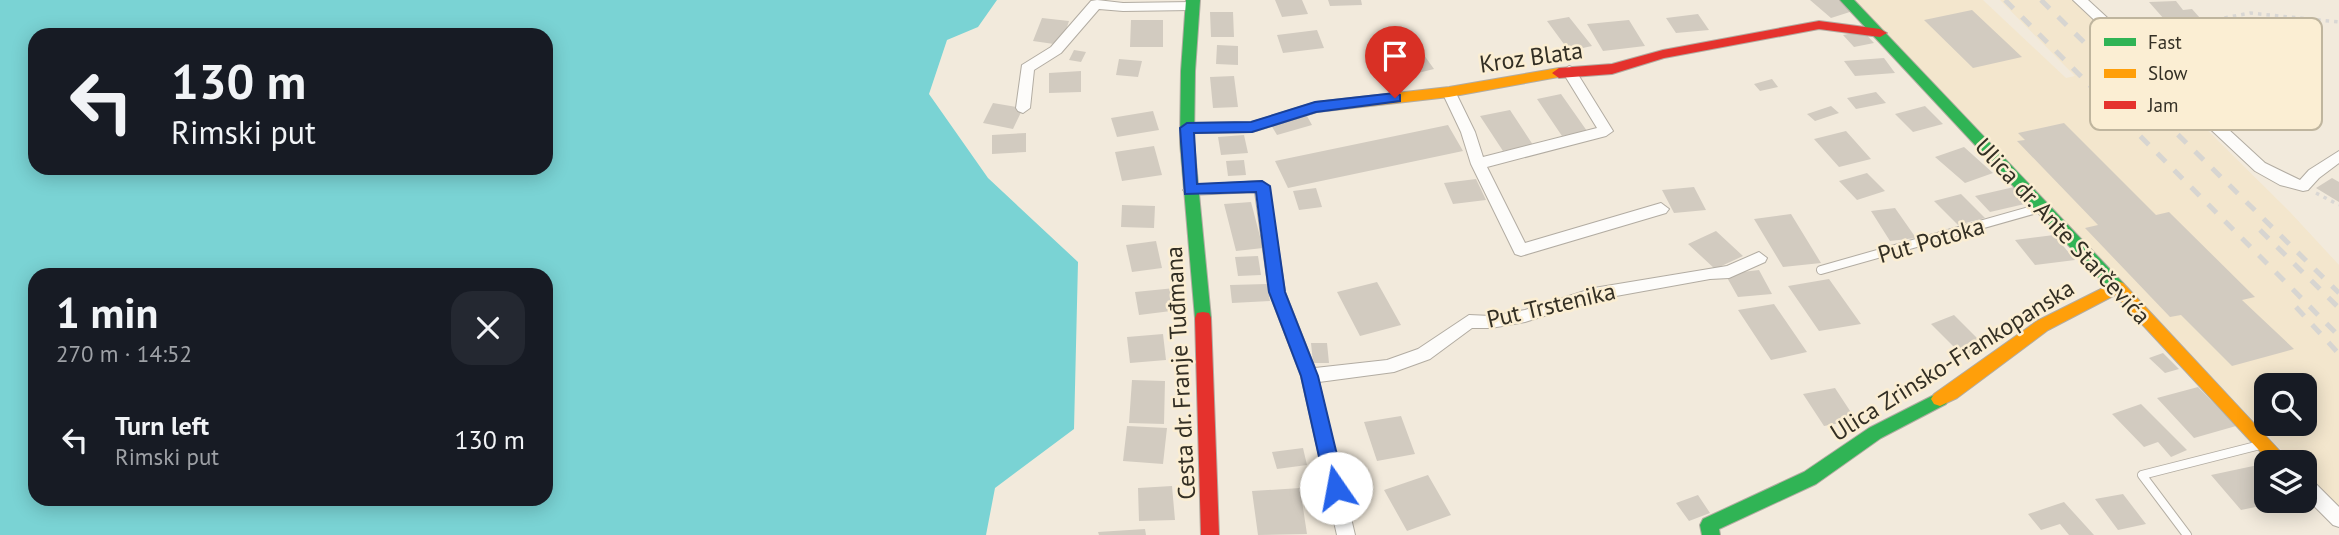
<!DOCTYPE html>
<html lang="en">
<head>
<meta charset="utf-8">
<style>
	:root { --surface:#171b24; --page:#242831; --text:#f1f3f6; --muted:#9ea1a6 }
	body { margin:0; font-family:"PT Sans",sans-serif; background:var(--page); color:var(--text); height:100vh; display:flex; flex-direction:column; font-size:26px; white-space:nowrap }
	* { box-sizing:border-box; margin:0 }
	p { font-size:23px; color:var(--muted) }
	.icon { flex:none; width:38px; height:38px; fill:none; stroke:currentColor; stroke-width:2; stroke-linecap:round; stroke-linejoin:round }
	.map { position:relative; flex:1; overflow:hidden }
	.details { position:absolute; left:28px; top:268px; width:525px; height:238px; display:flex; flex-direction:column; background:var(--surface); border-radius:21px; box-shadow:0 4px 18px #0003 }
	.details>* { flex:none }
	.guide { position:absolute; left:28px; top:28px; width:525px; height:147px; border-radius:21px; box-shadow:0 4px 18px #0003; background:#171b24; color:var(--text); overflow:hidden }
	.fabs { position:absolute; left:2254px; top:373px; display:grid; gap:14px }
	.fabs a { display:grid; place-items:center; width:63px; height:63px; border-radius:14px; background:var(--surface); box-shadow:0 4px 18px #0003; font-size:35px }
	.pin { position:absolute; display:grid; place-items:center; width:60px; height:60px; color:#fff; margin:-72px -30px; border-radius:50% 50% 50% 0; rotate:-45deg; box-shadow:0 0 7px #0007 }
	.pin .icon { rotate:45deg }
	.me { position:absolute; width:77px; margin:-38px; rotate:348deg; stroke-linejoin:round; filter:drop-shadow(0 0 5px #0008) }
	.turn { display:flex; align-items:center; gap:24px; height:147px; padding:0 28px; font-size:32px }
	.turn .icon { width:91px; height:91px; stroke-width:2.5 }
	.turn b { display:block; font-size:49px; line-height:60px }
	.round { display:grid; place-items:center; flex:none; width:74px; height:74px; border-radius:21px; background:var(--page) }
	.headline { display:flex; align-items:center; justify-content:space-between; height:119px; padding:0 28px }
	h1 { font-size:42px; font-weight:600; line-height:52px }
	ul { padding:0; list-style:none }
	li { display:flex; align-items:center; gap:21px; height:105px; padding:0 28px }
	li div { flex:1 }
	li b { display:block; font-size:26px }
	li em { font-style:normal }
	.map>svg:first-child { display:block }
	.built { fill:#f3e6cd; fill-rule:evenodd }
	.water { fill:#7ad3d4; fill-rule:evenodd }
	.building { fill:#d2cbc0 }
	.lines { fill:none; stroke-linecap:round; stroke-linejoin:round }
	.lane-casing { stroke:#b2aca2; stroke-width:10 }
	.street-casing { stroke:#b2aca2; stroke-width:2 }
	.fast-casing { stroke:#b2aca2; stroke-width:2 }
	.slow-casing { stroke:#b2aca2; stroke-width:2 }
	.jam-casing { stroke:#b2aca2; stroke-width:2 }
	.path { stroke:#d9d7d4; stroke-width:3.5; stroke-dasharray:3.5 5; stroke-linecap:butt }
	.lane { stroke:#fdfcfa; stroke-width:8 }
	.street { fill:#fdfcfa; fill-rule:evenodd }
	.fast { fill:#30b455; fill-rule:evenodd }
	.slow { fill:#ff9f0a; fill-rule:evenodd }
	.jam { fill:#e5322d; fill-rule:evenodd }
	.rail { stroke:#d7d5d1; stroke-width:5; stroke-dasharray:12 12; stroke-linecap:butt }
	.route { fill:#2563eb; stroke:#184099; stroke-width:2 }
	.labels { text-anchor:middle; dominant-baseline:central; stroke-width:5; stroke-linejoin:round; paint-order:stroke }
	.street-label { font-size:24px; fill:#332f24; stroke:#fbeed3 }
	.key { fill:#fbeed3; stroke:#bfb59e; stroke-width:2 }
	.key-label { font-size:19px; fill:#332f24 }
</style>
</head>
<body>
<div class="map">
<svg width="2339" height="535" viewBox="0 0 2339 535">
	<rect width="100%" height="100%" fill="#f2eadc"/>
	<path class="built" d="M1854 0H1983L2066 78 2075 76 2000 0H2076L2290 212 2339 265V508L2305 474V462H2293ZM2266 385H2305V424H2266Z"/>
	<path class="water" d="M0 0H997L978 27 947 40 929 94 988 178 1078 262 1074 429 995 488 986 535H0ZM35 35H546V168H35ZM35 275H546V499H35Z"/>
	<path class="building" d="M1275 0H1302L1308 14 1282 17Z
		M1328 0H1361L1362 5 1330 6Z
		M1810 0H1840L1853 11 1831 18Z
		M2176 1 2183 10 2192 9 2200 18 2164 19 2149 2Z
		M1972 10 2022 57 1973 68 1924 20Z
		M1210 12H1233L1234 37H1211Z
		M1698 14 1709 30 1676 33 1666 18Z
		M1569 17 1592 46 1569 51 1547 21Z
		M1042 18 1069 21 1061 45 1033 41Z
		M1131 20H1163V47H1130Z
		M1629 20 1645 46 1603 51 1587 24Z
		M1317 30 1324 48 1283 53 1277 35Z
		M1863 31 1874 43 1854 47 1843 35Z
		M1217 45 1238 46V65L1216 64Z
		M1419 48 1434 69 1402 77 1388 55Z
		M1074 50 1086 52 1081 62 1069 60Z
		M1884 58 1895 73 1855 76 1844 61Z
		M1119 59 1142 61 1138 77 1116 75Z
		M1081 71V92L1049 93V73Z
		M1234 76 1238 107 1213 108 1210 77Z
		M1772 79 1778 87 1760 91 1754 84Z
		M1876 92 1886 103 1856 109 1847 98Z
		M1561 94 1587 131 1562 136 1537 99Z
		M993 103 1023 108 1013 129 983 123Z
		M1831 106 1839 113 1815 121 1807 114Z
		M1925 106 1943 124 1913 132 1895 114Z
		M1510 110 1533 145 1503 151 1480 116Z
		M1153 111 1159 130 1117 137 1111 118Z
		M1307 116 1312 125 1277 135 1271 125Z
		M2064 123 2156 215 2169 212 2255 297 2242 300 2294 349 2232 366 2181 315 2170 317 2085 228 2098 225 2017 141 2025 140 2018 133Z
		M1448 125 1463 151 1288 188 1275 161Z
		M1846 131 1871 159 1839 167 1814 139Z
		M1026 133V152L992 154V135Z
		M1244 135 1248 153 1221 155 1218 137Z
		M1154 146 1162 175 1122 181 1115 152Z
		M1964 147 1993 173 1965 183 1935 157Z
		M1244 160 1246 175 1228 176 1226 161Z
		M1867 173 1885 191 1857 200 1839 181Z
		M2332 178 2339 182V202L2316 188Z
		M1476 179 1486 200 1453 204 1444 183Z
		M1694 187 1706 210 1674 213 1662 190Z
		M2014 187 2029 203 1990 212 1975 196Z
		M1316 188 1322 207 1299 210 1293 191Z
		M1961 194 1985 218 1958 225 1934 201Z
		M1251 202 1263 248 1236 251 1224 204Z
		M1122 205 1155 206 1154 228 1121 227Z
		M1895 208 1916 238 1890 241 1871 211Z
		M1791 214 1821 263 1783 267 1754 219Z
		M1716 231 1743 256 1715 269 1688 244Z
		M2054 235 2075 260 2035 265 2015 240Z
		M1156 241 1162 268 1132 272 1126 245Z
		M1258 256 1261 275 1238 276 1235 257Z
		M1759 270 1772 294 1738 297 1725 274Z
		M1829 279 1861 324 1819 331 1788 286Z
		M1377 282 1401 325 1360 336 1337 292Z
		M1267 284 1270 301 1232 303 1230 285Z
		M1175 288 1179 310 1139 315 1135 292Z
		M1774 304 1807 352 1771 360 1738 310Z
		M1954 315 1987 348 1964 357 1931 324Z
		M1163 334 1166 360 1130 363 1127 337Z
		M1311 343H1327L1329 363H1313Z
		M2163 353 2179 369 2165 373 2149 358Z
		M1132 380 1165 381 1164 424 1129 423Z
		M2198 387 2236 426 2194 438 2157 398Z
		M1835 388 1856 420 1824 426 1803 394Z
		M2141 404 2187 450 2171 457 2158 442 2144 447 2112 414Z
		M1401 416 1415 454 1377 461 1364 422Z
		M1127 426 1167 428 1163 464 1123 461Z
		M1303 448 1307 465 1277 469 1272 452Z
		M2258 465 2266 474V500L2280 502 2241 510 2211 475Z
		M1428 475 1451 515 1407 531 1384 490Z
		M1172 486 1175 520 1139 521 1138 488Z
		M1300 488 1307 534 1258 535 1252 491Z
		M2123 494 2146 524 2118 530 2095 499Z
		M1698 495 1710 513 1689 521 1676 503Z
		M2064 502 2094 535H2069L2060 524 2041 530 2028 514Z
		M1145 529 1146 535H1099L1098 532Z"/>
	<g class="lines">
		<g class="lane-casing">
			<path id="lane" d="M1821 270 2040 208
				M2187 535 2142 475 2260 445"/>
		</g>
		<g class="street-casing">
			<path id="street" d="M1097 0 1123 3 1192 2 1199 6 1192 10 1123 11 1099 9 1061 53 1034 70 1030 108 1023 113 1018 111 1016 108 1022 65 1051 47 1091 1Z
				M2073 0H2088L2265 163 2300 180 2309 170 2339 151V163L2319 178 2308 190 2303 191 2280 185 2255 171Z
				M1569 66 1574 68 1613 131 1606 136 1487 167 1525 243 1661 203 1669 209 1666 213 1521 256 1515 254 1471 164 1461 132 1442 92 1444 89H1454L1475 132 1483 157 1597 128 1562 71Z
				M1262 181 1269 186 1285 292 1315 368 1387 360 1418 349 1469 315 1491 316 1525 310 1594 288 1727 266 1759 252 1767 258 1765 262 1729 278 1710 279 1594 300 1525 322 1491 328H1472L1430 359 1394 372 1319 382 1355 535H1337L1301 376 1269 292 1255 192 1190 195 1183 190 1190 185Z
				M2305 477 2311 479 2339 507V527L2333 525 2305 497Z"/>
		</g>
		<g class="fast-casing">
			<path id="fast" d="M1186 0H1200L1195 71 1194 142 1211 318 1209 323H1197L1195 318 1180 142 1181 71Z
				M1840 0H1854L2123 283 2125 287 2123 291H2111Z
				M1940 392 1946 394 1949 399 1946 404 1881 438 1816 484 1719 529 1720 535H1702L1700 525 1703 519 1804 472 1869 428Z"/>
		</g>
		<g class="slow-casing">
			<path id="slow" d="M1559 68 1566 73 1564 76 1449 97 1317 112 1252 132 1187 133 1180 128 1187 123 1252 122 1316 102 1449 87Z
				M2117 281 2123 283 2290 462H2270L2115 295 2048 330 1957 398 1940 406 1934 404 1931 399 1934 394 2037 321Z"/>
		</g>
		<g class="jam-casing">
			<path id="jam" d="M1819 21 1880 29 1887 33 1880 37 1819 29 1664 58 1612 74 1559 78 1552 73 1559 68 1612 64 1663 50Z
				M1203 312 1209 313 1211 318 1219 535H1201L1195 318 1197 313Z"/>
		</g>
		<path class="path" d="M2141 34 2250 13 2339 22
			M2316 193 2339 205"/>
		<use href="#lane" class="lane"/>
		<use href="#street" class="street"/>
		<use href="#fast" class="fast"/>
		<use href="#slow" class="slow"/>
		<use href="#jam" class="jam"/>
		<path class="rail" d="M2005 0 2339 336
			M2041 0 2339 293
			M2260 230 2339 308
			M2296 307 2339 354"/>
	</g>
	<path class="route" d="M1395 93 1400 95V101L1316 112 1252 132 1194 133 1197 184 1262 181 1270 186 1285 292 1318 376 1345 488 1342 493 1336 496 1329 493 1326 488 1301 376 1269 292 1256 192 1185 194 1180 128 1187 123 1251 122 1315 102Z"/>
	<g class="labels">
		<g class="street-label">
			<text transform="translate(1531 57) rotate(-8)">Kroz Blata</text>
			<text transform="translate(2063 231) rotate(47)">Ulica dr. Ante Starčevića</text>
			<text transform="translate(1931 240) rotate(-16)">Put Potoka</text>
			<text transform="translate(1551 305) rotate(-13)">Put Trstenika</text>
			<text transform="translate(1952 360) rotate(-32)">Ulica Zrinsko-Frankopanska</text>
			<text transform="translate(1180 373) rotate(-93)">Cesta dr. Franje Tuđmana</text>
		</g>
	</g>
	<rect x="2090" y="18" width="232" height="112" rx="10" class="key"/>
	<rect x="2104" y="38" width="32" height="8" fill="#30b455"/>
	<rect x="2104" y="69" width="32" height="9" fill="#ff9f0a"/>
	<rect x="2104" y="101" width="32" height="8" fill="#e5322d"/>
	<g class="key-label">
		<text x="2148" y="49">Fast</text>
		<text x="2148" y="80">Slow</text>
		<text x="2148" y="112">Jam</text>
	</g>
</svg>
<div class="fabs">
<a><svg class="icon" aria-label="search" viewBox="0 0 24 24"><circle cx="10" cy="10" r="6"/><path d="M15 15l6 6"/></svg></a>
<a><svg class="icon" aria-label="layers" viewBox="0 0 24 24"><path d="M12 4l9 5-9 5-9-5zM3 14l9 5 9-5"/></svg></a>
</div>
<div class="pin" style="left:1395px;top:98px;background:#d93025"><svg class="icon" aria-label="arrive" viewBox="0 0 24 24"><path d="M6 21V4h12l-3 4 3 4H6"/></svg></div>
<svg class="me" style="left:1336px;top:488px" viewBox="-20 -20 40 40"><circle r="19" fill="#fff"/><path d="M0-13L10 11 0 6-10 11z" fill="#2563eb"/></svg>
<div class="guide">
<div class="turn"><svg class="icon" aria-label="left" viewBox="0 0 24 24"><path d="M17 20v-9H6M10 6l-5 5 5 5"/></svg><div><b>130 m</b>Rimski put</div></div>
</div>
<section class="details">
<div class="headline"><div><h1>1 min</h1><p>270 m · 14:52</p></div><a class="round"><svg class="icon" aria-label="close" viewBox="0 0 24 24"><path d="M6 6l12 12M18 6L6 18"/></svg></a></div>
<ul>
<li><svg class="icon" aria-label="left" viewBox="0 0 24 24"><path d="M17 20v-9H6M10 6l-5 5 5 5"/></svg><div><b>Turn left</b><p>Rimski put</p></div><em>130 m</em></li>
</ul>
</section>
</div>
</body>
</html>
